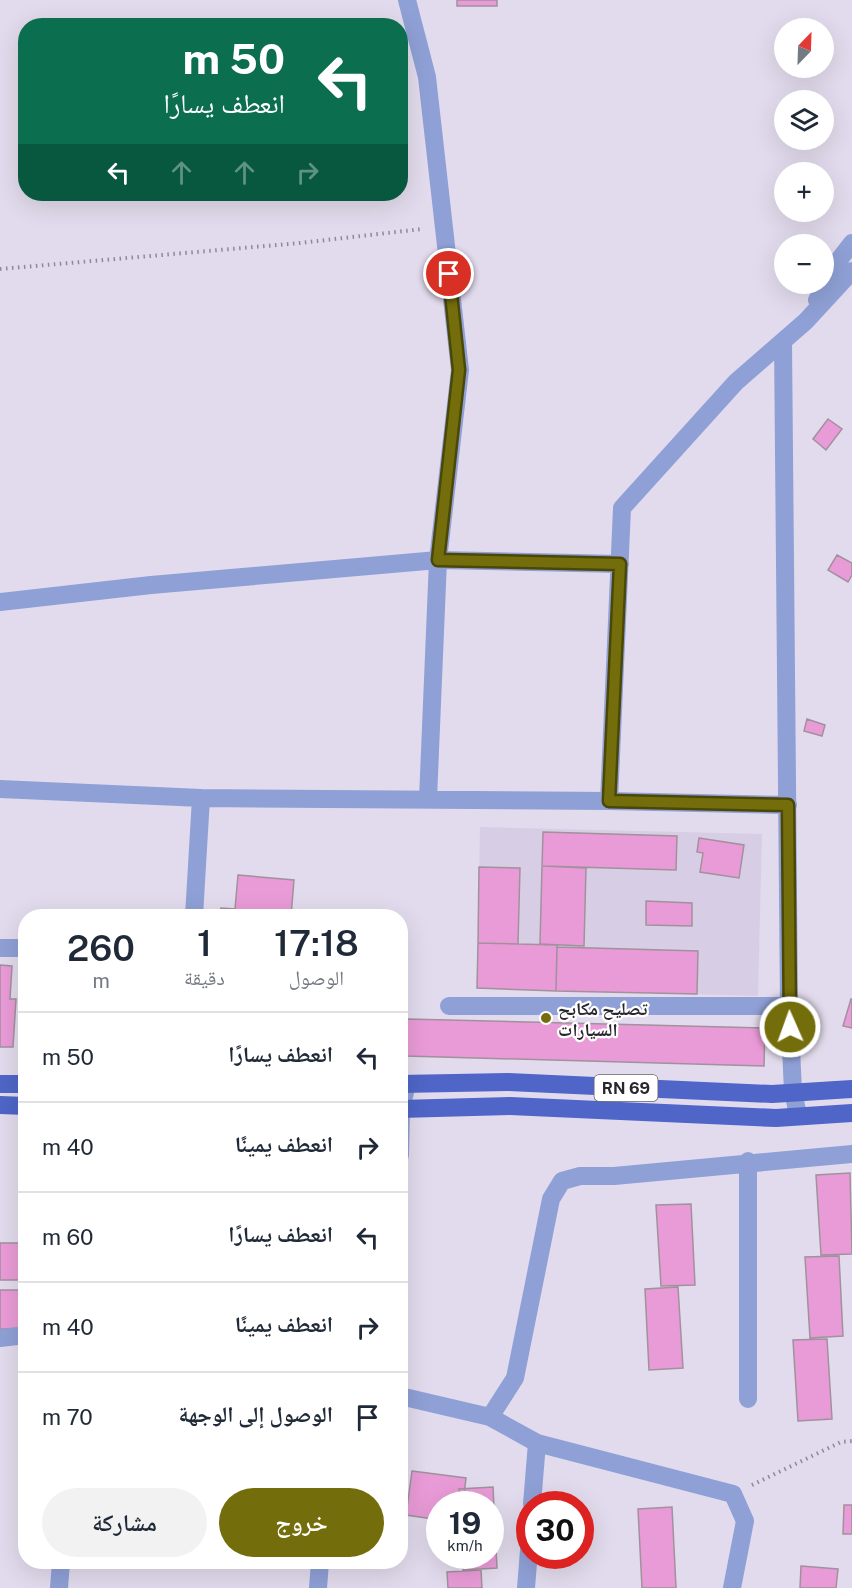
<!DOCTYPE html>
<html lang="ar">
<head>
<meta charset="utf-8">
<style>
	:root { --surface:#fff; --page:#f2f2f3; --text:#1f2937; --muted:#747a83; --line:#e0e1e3; --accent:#746d0b }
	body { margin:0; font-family:"Public Sans","Noto Naskh Arabic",sans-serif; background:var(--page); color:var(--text); direction:rtl; height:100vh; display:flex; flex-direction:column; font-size:22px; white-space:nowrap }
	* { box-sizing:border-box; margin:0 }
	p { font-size:20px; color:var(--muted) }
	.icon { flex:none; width:33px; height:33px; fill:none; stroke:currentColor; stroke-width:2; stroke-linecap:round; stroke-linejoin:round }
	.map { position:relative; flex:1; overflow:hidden; direction:ltr }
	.drawer { position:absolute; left:18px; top:909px; width:390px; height:660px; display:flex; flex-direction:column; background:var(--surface); border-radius:24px; box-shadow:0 6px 24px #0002; direction:rtl }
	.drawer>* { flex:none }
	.top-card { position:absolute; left:18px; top:18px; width:390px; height:183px; border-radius:24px; box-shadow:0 6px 24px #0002; direction:rtl; background:#0b6e4f; color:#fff; overflow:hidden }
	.needle { width:39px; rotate:23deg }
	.controls { position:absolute; left:774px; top:18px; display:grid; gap:12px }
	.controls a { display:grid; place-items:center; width:60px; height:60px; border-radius:50%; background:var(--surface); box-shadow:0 6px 24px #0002; font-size:30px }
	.speed { position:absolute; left:426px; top:1491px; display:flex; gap:12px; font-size:30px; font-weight:700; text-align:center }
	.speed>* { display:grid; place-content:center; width:78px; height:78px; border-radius:50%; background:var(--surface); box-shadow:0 6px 24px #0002; line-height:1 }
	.speed small { font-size:15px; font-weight:400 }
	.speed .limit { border:9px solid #d22; background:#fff; color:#111 }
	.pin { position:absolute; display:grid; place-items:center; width:51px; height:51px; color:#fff; margin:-26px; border:3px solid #fff; border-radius:50%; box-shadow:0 2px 6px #0007 }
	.me { position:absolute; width:66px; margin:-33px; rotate:358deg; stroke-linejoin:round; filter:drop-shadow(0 0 4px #0008) }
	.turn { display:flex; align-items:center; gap:21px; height:126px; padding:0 24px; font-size:27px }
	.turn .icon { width:78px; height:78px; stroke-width:2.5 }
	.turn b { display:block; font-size:42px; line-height:51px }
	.lanes { display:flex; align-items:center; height:57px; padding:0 24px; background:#0003; justify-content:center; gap:30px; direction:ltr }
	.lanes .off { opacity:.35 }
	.eta { display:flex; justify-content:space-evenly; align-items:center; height:102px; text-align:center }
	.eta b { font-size:36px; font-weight:600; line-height:42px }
	.action { display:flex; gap:12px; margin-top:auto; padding:12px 24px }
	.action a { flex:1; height:69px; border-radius:36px; background:var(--accent); color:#fff; font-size:24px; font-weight:600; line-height:69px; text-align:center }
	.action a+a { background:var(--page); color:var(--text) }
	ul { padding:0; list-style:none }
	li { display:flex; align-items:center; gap:18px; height:90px; padding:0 24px; border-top:2px solid var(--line) }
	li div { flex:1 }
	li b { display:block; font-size:22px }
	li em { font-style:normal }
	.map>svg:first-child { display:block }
	.built { fill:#d7cee6 }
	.building { fill:#e99bd7; stroke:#a1919d; stroke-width:1.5 }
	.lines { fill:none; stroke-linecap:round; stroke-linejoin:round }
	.path { stroke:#8e8996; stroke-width:4; stroke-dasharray:1.5 4.5; stroke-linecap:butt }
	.minor { stroke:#8fa0d6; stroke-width:18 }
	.major { stroke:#4f66c8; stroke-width:18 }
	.route-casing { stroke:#4b4707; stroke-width:15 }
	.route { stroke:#746d0b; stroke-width:10 }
	.poi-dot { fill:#746d0b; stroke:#fff; stroke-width:2 }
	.labels { text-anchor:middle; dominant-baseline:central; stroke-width:4.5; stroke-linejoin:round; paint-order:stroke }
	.shield { fill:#fff; stroke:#69686c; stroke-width:1.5 }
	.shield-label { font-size:16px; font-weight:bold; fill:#29272d }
	.poi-label { font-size:18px; font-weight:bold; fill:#29272d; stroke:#fff; text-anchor:start }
</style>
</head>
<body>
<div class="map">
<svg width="852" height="1588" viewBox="0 0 852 1588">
	<rect width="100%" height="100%" fill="#e2dbed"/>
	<path class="built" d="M480 827 762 834 758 996 477 988Z"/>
	<path class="building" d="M457 0H497V6H457Z
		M828 419 842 429 826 450 813 439Z
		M837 555 852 563V575L848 582 828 570Z
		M807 719 825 725 822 736 804 731Z
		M543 832 677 836 676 870 542 866Z
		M699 838 744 845 739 878 700 872 703 853 697 852Z
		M542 866 586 868 584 946 540 944Z
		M479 867 520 868 518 944 478 943Z
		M238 875 294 880 291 916H220L221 908 235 909Z
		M646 901 692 903V926L646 925Z
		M478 943 557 945 556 991 477 988Z
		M557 947 698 951 697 994 556 991Z
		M0 965 12 966 10 999H16L13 1047H0Z
		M851 999H852V1028L843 1026Z
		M407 1019 765 1028 764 1066 406 1056Z
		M850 1173 852 1254 821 1255 816 1175Z
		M691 1204 695 1285 661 1286 656 1205Z
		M0 1243H26V1280H0Z
		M839 1256 843 1336 810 1338 805 1257Z
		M678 1287 683 1368 649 1370 645 1289Z
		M0 1290H26V1329H0Z
		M827 1339 832 1419 798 1421 793 1340Z
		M412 1471 466 1478 463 1504H440V1520L406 1515Z
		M493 1487 497 1568 463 1570V1556H490V1504H460L459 1489Z
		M844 1505H852V1534H843Z
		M672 1507 676 1588H642L638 1509Z
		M801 1566 838 1569 836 1588H800Z
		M481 1570 482 1588H448L447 1572Z"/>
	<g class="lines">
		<path class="path" d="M0 269 300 243 422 229
			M752 1485 841 1442 852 1441"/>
		<path class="minor" d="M407 0 427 77 460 370 438 560 620 564
			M817 300 835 265 852 243
			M783 341 789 1006 793 1091 798 1115
			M0 602 151 585 438 560 428 799
			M0 789 201 798
			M609 801 788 805
			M194 916 201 798 609 801 622 508 736 382 806 321 852 271
			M0 948H26
			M449 1006H789
			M400 1155 401 1109 407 1084
			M748 1161V1399
			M0 1338 26 1335
			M400 1396 490 1417 537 1443 733 1494 745 1521 732 1588
			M490 1417 515 1378 551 1199 562 1181 580 1176H614L852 1154
			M532 1504 537 1443
			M59 1588 61 1562
			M318 1588 320 1562
			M526 1588 530 1538"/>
		<path class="major" d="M0 1084H26
			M400 1084 508 1082 772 1094 852 1089
			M0 1105 26 1106
			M400 1109 510 1106 776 1118 852 1113"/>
	</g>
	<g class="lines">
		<g class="route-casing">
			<path id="route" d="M449 274 459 370 438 560 620 564 609 801 788 805 790 1027"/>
		</g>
		<use href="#route" class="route"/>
	</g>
	<circle class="poi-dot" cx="546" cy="1018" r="6"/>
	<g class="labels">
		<rect class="shield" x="594.5" y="1075" width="63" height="26" rx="4.5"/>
		<g class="shield-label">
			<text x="626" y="1088">RN 69</text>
		</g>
		<g class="poi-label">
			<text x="558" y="1008">تصليح مكابح<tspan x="558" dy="21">السيارات</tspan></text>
		</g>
	</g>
</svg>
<div class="controls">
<a><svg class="needle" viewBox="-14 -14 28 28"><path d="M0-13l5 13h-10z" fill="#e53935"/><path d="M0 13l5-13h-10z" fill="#747a83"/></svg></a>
<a><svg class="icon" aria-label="layers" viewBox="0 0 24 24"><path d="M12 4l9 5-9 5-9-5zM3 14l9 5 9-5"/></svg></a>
<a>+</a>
<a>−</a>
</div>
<div class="speed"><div>19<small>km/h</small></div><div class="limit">30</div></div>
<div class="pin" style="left:449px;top:274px;background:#d93025"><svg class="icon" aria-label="arrive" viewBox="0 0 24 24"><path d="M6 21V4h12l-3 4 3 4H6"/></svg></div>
<svg class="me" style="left:790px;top:1027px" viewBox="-20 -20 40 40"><circle r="17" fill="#746d0b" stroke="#fff" stroke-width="3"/><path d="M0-11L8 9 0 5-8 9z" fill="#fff"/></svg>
<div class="top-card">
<div class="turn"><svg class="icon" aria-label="left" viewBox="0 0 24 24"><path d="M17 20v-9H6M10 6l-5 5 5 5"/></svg><div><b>50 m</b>انعطف يسارًا</div></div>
<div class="lanes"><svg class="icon" aria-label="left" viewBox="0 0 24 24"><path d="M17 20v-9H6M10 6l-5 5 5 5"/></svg><svg class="icon off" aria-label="ahead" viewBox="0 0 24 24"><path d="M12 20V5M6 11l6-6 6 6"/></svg><svg class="icon off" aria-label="ahead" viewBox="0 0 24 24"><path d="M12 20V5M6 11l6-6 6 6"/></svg><svg class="icon off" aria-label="right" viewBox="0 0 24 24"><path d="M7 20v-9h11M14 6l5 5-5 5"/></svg></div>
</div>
<section class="drawer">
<div class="eta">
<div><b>17:18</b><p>الوصول</p></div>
<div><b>1</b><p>دقيقة</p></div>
<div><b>260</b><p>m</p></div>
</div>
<ul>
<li><svg class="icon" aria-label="left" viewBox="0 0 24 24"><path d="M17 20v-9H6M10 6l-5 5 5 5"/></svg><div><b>انعطف يسارًا</b></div><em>50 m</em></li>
<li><svg class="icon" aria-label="right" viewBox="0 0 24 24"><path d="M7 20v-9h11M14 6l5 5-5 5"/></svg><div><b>انعطف يمينًا</b></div><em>40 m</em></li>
<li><svg class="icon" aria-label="left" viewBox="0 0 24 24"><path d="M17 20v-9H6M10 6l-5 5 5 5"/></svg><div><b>انعطف يسارًا</b></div><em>60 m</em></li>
<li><svg class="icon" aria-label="right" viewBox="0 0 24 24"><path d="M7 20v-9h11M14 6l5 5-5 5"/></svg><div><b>انعطف يمينًا</b></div><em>40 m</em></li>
<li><svg class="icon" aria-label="arrive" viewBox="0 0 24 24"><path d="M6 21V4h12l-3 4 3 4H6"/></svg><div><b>الوصول إلى الوجهة</b></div><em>70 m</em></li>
</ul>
<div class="action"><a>خروج</a><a>مشاركة</a></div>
</section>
</div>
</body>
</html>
